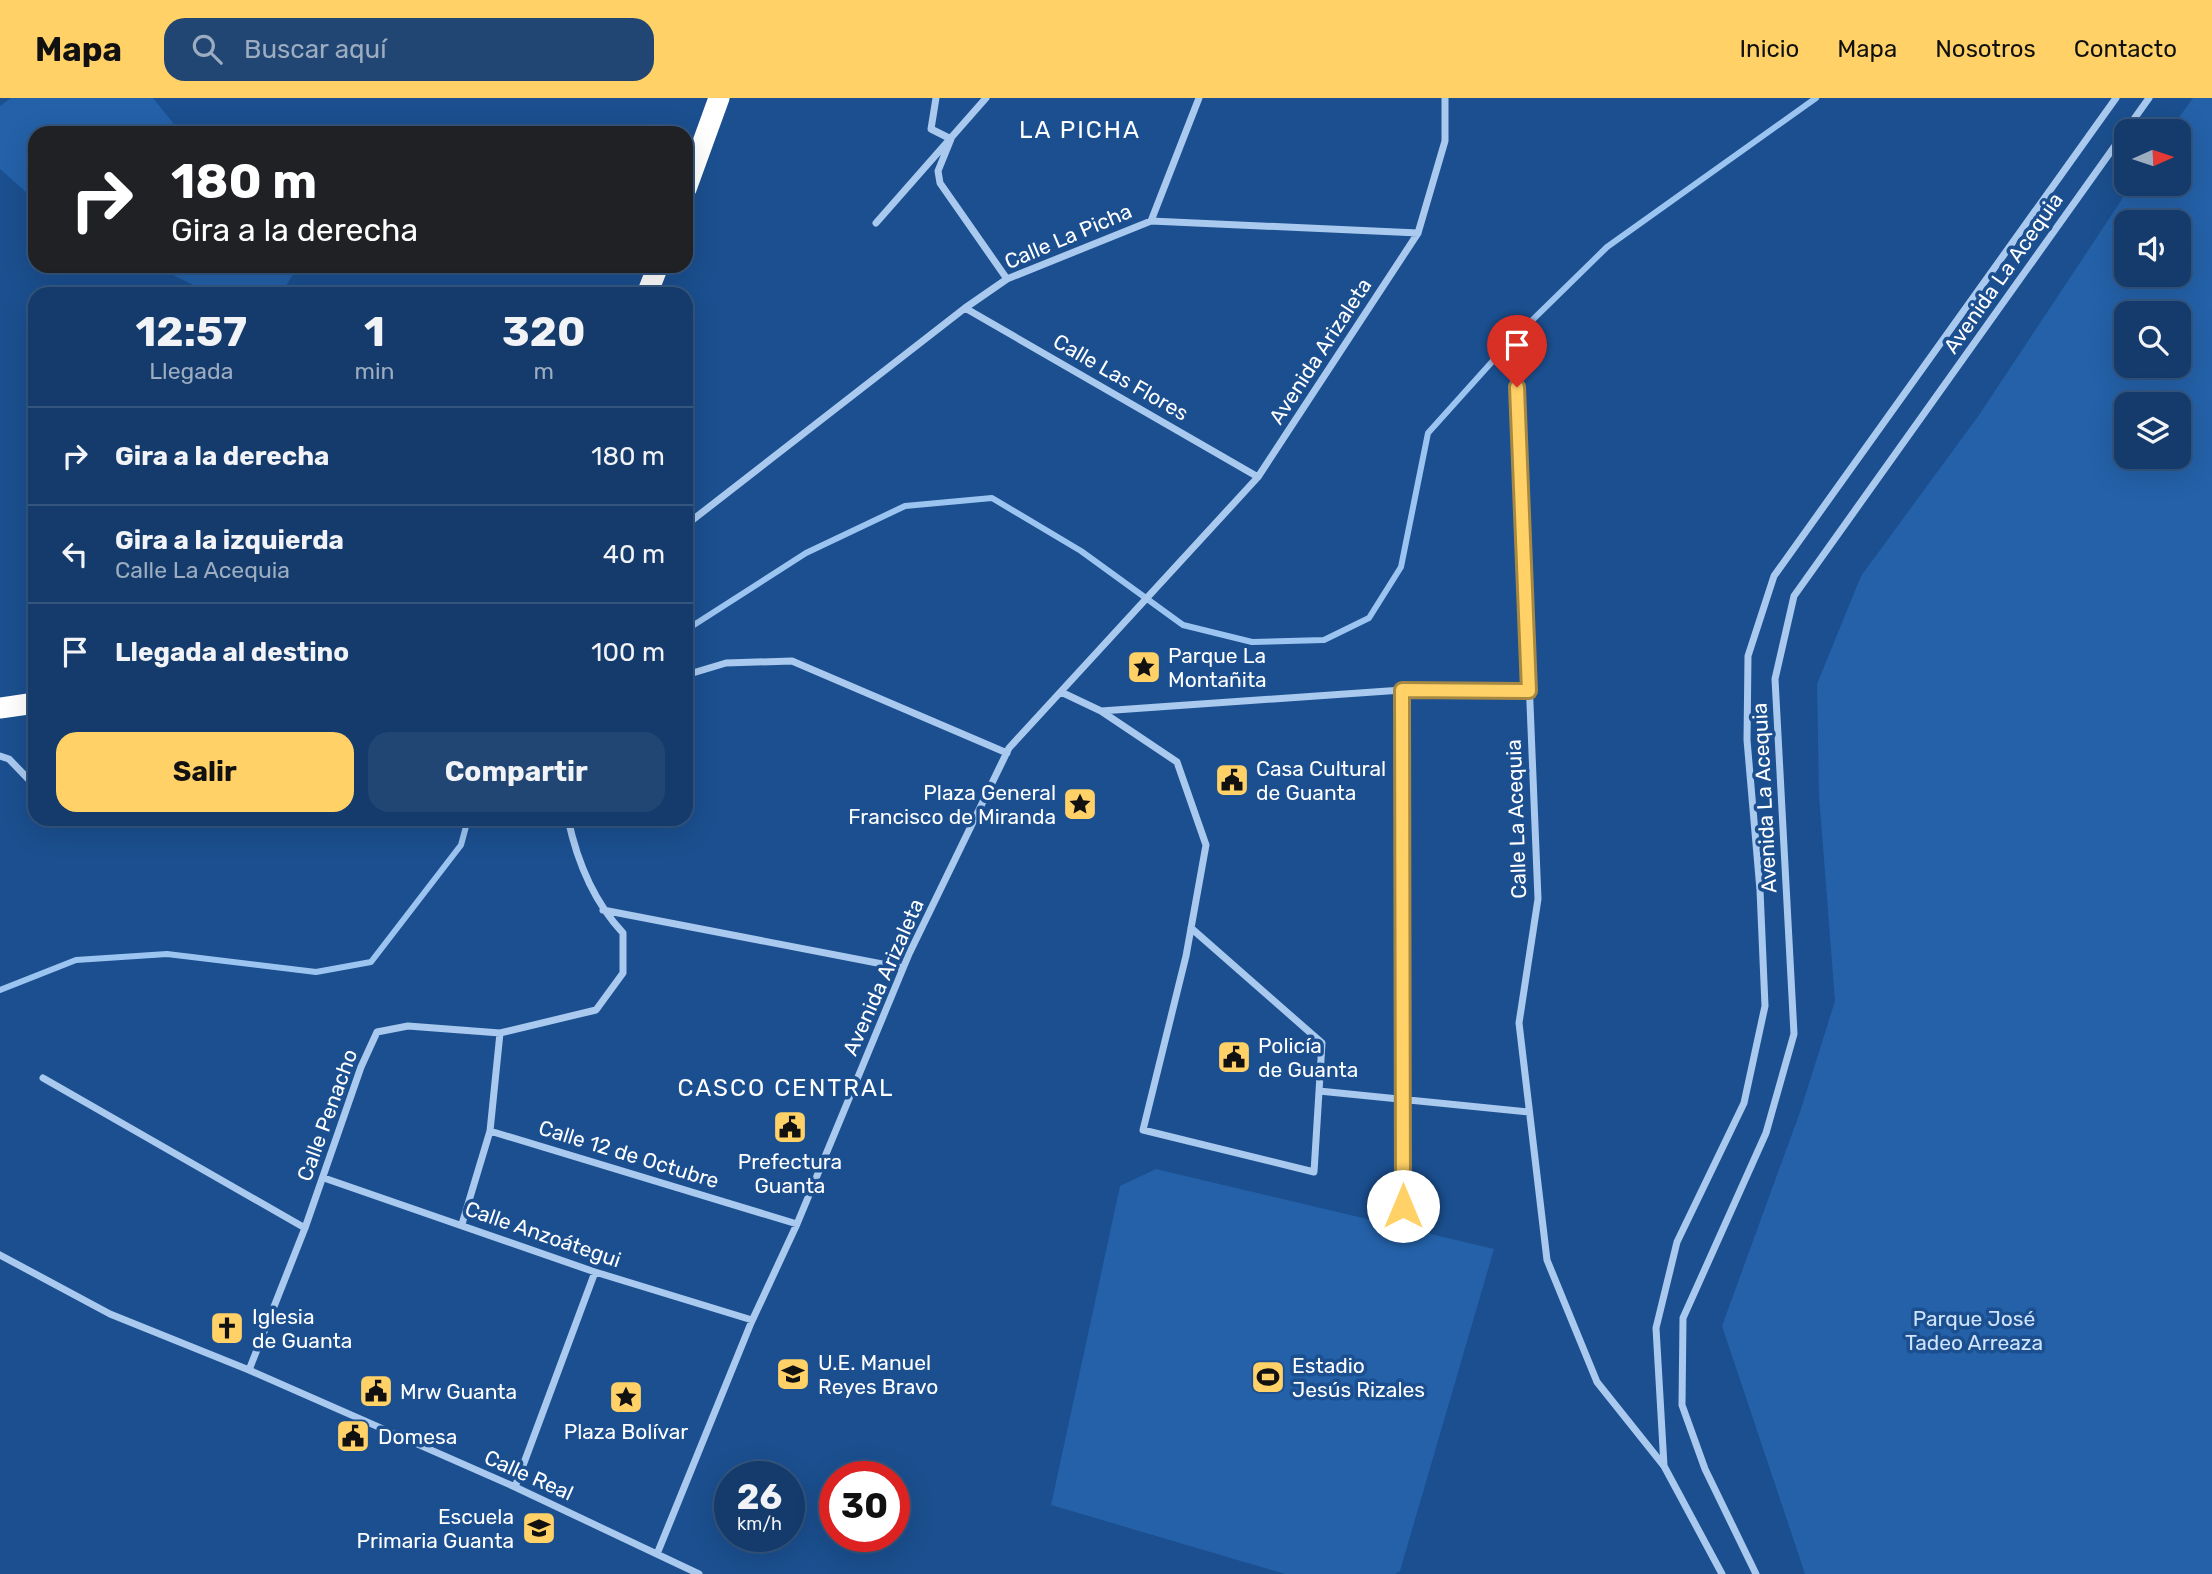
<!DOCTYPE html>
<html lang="es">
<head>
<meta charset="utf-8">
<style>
	:root { --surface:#143b6b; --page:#214673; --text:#f1f3f6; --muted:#9dadc1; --line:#33557e; --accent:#ffd166 }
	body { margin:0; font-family:Rubik,sans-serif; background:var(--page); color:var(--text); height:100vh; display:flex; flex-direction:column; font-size:26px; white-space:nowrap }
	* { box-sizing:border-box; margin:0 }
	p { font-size:23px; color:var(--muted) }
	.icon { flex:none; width:38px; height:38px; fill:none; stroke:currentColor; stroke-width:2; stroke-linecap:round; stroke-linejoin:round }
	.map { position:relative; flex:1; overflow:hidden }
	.sheet { position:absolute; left:28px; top:189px; width:665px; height:539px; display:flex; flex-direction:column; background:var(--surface); border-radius:21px; box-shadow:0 7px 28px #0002,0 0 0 2px var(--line) }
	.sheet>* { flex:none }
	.guide { position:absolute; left:28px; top:28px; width:665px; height:147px; border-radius:21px; box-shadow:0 7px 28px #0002,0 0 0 2px var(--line); background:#202124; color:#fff; overflow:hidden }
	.needle { width:46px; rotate:87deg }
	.controls { position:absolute; left:2114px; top:21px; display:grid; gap:14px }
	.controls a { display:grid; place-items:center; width:77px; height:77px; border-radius:14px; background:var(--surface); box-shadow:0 7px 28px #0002,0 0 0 2px var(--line); font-size:35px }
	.speed { position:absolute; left:714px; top:1363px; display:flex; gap:14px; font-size:35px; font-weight:700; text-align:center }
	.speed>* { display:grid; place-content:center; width:91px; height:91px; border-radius:50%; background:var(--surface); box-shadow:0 7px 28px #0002,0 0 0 2px var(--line); line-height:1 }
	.speed small { font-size:18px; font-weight:400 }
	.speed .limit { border:10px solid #d22; background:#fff; color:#111 }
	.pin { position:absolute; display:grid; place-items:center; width:60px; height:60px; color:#fff; margin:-72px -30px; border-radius:50% 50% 50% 0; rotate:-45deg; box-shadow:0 0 7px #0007 }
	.pin .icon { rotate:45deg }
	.me { position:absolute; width:77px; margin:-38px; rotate:0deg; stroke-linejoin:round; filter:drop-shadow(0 0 5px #0008) }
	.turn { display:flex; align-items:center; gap:24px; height:147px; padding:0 28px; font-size:32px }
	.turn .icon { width:91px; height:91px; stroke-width:2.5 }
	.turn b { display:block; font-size:49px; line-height:60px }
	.eta { display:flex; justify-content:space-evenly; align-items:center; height:119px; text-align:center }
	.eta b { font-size:42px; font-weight:700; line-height:49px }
	.action { display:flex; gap:14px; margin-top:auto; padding:14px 28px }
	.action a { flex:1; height:80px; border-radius:21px; background:var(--accent); color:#111; font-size:28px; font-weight:700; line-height:80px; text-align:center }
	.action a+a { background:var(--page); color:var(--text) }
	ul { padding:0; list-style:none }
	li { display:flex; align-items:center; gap:21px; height:98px; padding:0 28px; border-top:2px solid var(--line) }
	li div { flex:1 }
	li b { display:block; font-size:26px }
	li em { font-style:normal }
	header { display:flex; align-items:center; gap:42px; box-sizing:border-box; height:98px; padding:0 35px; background:var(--accent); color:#111 }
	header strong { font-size:33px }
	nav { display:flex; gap:38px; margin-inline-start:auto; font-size:24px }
	.search { width:490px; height:63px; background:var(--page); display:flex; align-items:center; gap:18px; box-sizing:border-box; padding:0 24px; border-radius:21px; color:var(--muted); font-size:26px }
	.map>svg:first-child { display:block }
	.green { fill:#2461a8; fill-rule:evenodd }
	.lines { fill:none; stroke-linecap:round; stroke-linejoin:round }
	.stream { stroke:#9cc4f0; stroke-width:6 }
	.street { stroke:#a9c9ee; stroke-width:7 }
	.highway { stroke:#fff; stroke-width:21 }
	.route-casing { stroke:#a68842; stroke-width:18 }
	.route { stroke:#ffd166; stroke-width:12 }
	.labels { text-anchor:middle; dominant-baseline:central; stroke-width:7; stroke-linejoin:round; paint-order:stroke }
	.street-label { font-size:21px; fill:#fff; stroke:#1b4f8f }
	.poi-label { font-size:21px; fill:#fff; stroke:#1b4f8f; text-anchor:start }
	.park-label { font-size:21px; fill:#cfe3fa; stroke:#1b4f8f }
	.quarter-label { font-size:24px; letter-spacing:2px; fill:#fff; stroke:#1b4f8f }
</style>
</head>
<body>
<header>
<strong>Mapa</strong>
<div class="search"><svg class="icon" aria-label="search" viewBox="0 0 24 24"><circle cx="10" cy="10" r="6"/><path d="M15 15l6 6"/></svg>Buscar aquí</div>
<nav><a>Inicio</a><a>Mapa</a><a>Nosotros</a><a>Contacto</a></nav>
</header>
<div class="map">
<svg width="2212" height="1476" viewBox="0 0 2212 1476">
	<rect width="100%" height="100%" fill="#1b4f8f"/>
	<path class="green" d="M11 0H153L181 35H35V102L0 71V8Z
		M2193 0H2212V1476H1805L1722 1228 1800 1014 1835 903 1819 698 1817 586 1861 478 1979 317 2132 86H2179V33H2169ZM2126 124H2179V177H2126ZM2126 215H2179V268H2126ZM2126 306H2179V359H2126Z
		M155 168H291L294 175 284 191 211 196Z
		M1156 1071 1494 1151 1400 1473 1395 1476H1285L1051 1407 1120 1088Z"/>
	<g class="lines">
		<path class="stream" d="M686 532 806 455 905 408 992 400 1081 453 1183 527 1252 544 1324 542 1369 520 1401 469 1428 335 1508 246 1607 149 1816 0
			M0 892 76 862 167 856 316 874 371 864 461 747 468 721"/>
		<path class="street" d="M936 0 931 31 951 41 938 73 940 85 1007 181
			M1151 123 1199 0
			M876 125 986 0
			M965 210 1258 379
			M1517 289 1538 801 1519 925 1547 1162 1597 1284 1664 1368 1722 1476
			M686 427 965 210 1007 181 1151 123 1418 135
			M686 577 726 565 792 563 1007 655
			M1402 592 1403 1108
			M1061 594 1101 613 1402 592 1529 593
			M1101 613 1177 664 1206 747 1186 858 1143 1032 1314 1074 1322 945 1191 830
			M0 658 9 661 35 688
			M603 812 903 870
			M43 980 305 1130
			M1319 993 1529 1014
			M490 1033 797 1126
			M324 1080 595 1174 752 1222
			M462 1126 490 1033 500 935
			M0 1157 110 1216 249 1272 515 1389 699 1476
			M249 1272 305 1130 361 969 377 934 408 928 500 935 596 912 623 875V835C594 804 577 763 568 721
			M1664 1368 1656 1230 1677 1144 1744 1005 1765 908 1760 792 1747 642 1748 558 1774 478 2116 0
			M515 1389 595 1174
			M657 1456 751 1225 797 1126 909 856 1009 650 1258 379 1418 135 1445 43V0
			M1756 1476 1705 1371 1682 1307 1683 1220 1766 1035 1794 936 1775 581 1794 498 2149 0"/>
		<path class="highway" d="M686 91 719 0
			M647 196 658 168
			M0 610 35 605"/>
	</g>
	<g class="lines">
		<g class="route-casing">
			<path id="route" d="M1403 1108 1402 592 1529 593 1517 289"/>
		</g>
		<use href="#route" class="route"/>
	</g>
	<defs>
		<g id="sight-square" transform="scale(1.75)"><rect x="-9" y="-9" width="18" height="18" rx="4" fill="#ffd166" stroke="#1b4f8f"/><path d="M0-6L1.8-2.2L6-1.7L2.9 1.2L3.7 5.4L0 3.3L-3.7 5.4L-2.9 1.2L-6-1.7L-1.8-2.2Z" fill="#111"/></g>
		<g id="civic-square" transform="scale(1.75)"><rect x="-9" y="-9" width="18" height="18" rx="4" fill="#ffd166" stroke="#1b4f8f"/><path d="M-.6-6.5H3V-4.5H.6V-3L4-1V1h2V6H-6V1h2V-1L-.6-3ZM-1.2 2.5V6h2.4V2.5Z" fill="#111"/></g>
		<g id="church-square" transform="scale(1.75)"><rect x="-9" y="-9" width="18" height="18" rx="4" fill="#ffd166" stroke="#1b4f8f"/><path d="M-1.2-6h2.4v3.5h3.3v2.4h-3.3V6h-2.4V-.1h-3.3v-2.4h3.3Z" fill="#111"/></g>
		<g id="school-square" transform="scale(1.75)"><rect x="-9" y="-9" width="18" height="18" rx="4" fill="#ffd166" stroke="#1b4f8f"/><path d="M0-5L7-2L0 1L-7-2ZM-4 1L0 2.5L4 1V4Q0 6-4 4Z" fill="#111"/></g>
		<g id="stadium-square" transform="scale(1.75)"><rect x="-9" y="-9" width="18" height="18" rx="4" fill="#ffd166" stroke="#1b4f8f"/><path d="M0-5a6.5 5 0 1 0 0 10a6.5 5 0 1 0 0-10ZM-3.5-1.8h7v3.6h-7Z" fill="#111"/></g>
	</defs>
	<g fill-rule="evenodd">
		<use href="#sight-square" x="1144" y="569"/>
		<use href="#civic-square" x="1232" y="682"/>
		<use href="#sight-square" x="1080" y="706"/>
		<use href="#civic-square" x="1234" y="959"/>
		<use href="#civic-square" x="790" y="1029"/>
		<use href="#church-square" x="227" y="1230"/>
		<use href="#school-square" x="793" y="1276"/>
		<use href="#stadium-square" x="1268" y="1279"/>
		<use href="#civic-square" x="376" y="1293"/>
		<use href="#sight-square" x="626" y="1299"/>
		<use href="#civic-square" x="353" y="1338"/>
		<use href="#school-square" x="539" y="1430"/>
	</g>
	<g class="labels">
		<g class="street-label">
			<text transform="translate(1068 138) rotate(-23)">Calle La Picha</text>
			<text transform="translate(2003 175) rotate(-55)">Avenida La Acequia</text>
			<text transform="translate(1320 253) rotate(-57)">Avenida Arizaleta</text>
			<text transform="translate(1121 279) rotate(30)">Calle Las Flores</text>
			<text transform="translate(1764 700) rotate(-93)">Avenida La Acequia</text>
			<text transform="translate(1516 721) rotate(-92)">Calle La Acequia</text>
			<text transform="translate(883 879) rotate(-66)">Avenida Arizaleta</text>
			<text transform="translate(327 1017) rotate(-70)">Calle Penacho</text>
			<text transform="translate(629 1056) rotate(17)">Calle 12 de Octubre</text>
			<text transform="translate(543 1136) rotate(19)">Calle Anzoátegui</text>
			<text transform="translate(529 1377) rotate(24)">Calle Real</text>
		</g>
		<g class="poi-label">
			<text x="1168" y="557">Parque La<tspan x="1168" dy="24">Montañita</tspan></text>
			<text x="1256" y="670">Casa Cultural<tspan x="1256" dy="24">de Guanta</tspan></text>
			<text x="1056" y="694" text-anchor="end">Plaza General<tspan x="1056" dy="24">Francisco de Miranda</tspan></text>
			<text x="1258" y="947">Policía<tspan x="1258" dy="24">de Guanta</tspan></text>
			<text x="790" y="1063" text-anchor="middle">Prefectura<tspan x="790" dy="24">Guanta</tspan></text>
			<text x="252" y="1218">Iglesia<tspan x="252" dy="24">de Guanta</tspan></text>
			<text x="818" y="1264">U.E. Manuel<tspan x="818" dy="24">Reyes Bravo</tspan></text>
			<text x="1292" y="1267">Estadio<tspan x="1292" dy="24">Jesús Rizales</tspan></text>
			<text x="400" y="1293">Mrw Guanta</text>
			<text x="626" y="1333" text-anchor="middle">Plaza Bolívar</text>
			<text x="378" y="1338">Domesa</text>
			<text x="514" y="1418" text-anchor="end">Escuela<tspan x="514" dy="24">Primaria Guanta</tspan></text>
		</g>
		<g class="park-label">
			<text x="1974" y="1220">Parque José<tspan x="1974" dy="24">Tadeo Arreaza</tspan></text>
		</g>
		<g class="quarter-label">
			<text x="1080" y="32">LA PICHA</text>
			<text x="786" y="990">CASCO CENTRAL</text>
		</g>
	</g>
</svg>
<div class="controls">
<a><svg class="needle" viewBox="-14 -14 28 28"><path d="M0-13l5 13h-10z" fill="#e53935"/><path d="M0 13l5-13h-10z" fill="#9dadc1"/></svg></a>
<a><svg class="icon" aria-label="sound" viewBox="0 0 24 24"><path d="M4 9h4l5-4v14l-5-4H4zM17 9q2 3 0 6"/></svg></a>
<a><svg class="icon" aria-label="search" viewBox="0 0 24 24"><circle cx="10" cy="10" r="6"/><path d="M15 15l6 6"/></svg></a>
<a><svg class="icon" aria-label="layers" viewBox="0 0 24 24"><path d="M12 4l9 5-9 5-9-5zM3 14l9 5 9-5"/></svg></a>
</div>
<div class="speed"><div>26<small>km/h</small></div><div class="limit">30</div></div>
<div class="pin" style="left:1517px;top:289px;background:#d93025"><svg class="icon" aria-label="arrive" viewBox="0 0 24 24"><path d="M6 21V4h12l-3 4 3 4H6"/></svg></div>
<svg class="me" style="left:1403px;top:1108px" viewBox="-20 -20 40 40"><circle r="19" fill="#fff"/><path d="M0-13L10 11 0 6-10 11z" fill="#ffd166"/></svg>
<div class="guide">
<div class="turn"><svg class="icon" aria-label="right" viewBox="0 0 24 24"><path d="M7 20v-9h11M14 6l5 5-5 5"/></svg><div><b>180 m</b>Gira a la derecha</div></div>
</div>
<section class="sheet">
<div class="eta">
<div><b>12:57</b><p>Llegada</p></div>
<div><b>1</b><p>min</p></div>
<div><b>320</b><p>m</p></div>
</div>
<ul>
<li><svg class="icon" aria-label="right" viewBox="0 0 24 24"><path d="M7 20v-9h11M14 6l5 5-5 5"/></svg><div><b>Gira a la derecha</b></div><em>180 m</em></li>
<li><svg class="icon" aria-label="left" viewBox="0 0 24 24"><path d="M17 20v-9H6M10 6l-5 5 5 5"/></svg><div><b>Gira a la izquierda</b><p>Calle La Acequia</p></div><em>40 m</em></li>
<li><svg class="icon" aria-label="arrive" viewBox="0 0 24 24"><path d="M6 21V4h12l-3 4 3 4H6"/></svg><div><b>Llegada al destino</b></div><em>100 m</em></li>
</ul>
<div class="action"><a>Salir</a><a>Compartir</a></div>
</section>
</div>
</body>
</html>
